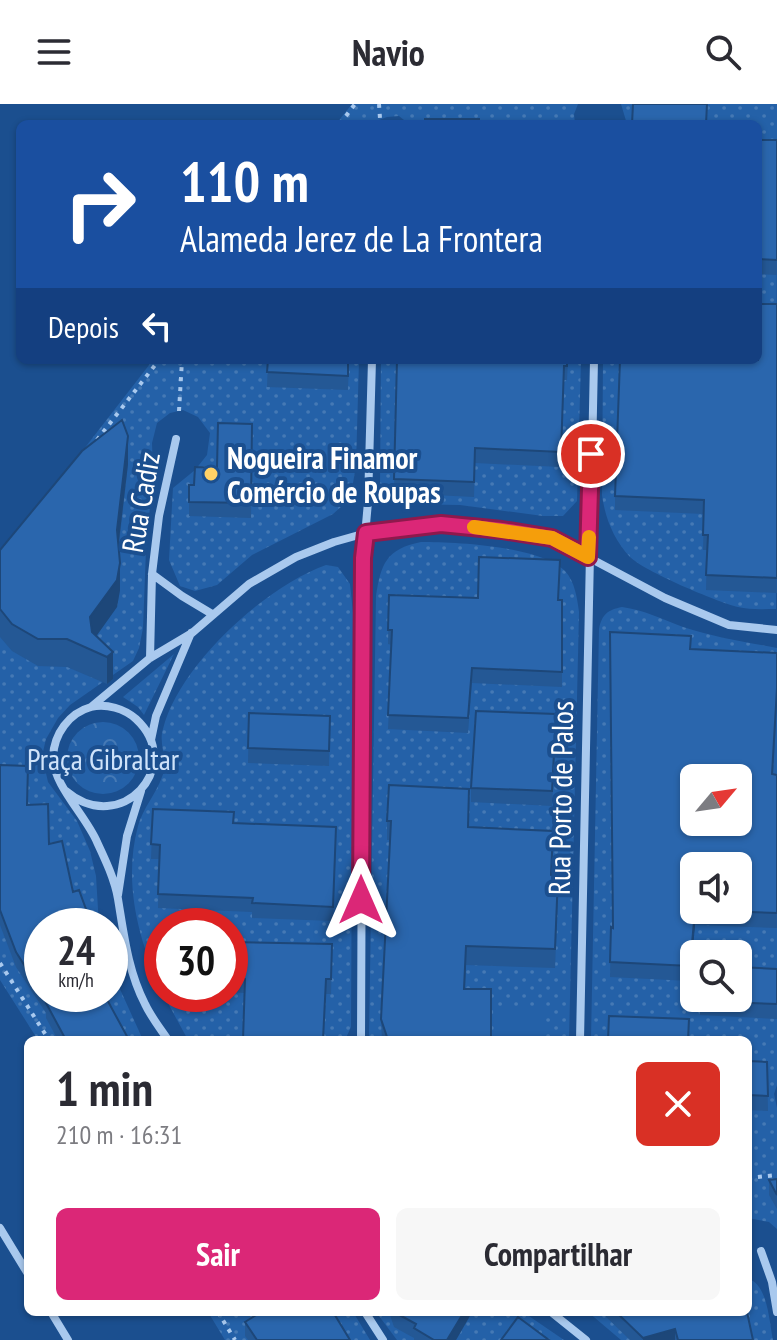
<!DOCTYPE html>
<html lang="pt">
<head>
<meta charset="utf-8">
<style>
	:root { --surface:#fff; --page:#f7f7f7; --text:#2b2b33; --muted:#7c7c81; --accent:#db2777 }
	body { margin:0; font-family:"PT Sans Narrow",sans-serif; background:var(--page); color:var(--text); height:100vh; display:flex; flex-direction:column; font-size:30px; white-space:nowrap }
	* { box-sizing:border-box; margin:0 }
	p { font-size:26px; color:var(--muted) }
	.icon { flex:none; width:44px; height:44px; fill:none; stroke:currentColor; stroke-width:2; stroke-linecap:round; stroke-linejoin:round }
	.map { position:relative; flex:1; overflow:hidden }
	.drawer { position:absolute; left:24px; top:932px; width:728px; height:280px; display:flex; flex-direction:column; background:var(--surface); border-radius:12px; box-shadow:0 2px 6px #0004 }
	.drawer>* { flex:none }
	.guide { position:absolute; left:16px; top:16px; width:746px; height:244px; border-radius:12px; box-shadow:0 2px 6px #0004; background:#1a4fa0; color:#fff; overflow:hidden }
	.needle { width:52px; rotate:61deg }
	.buttons { position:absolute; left:680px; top:660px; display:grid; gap:16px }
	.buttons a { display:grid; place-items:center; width:72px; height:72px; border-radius:12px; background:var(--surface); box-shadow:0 2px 6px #0004; font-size:40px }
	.speed { position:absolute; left:24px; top:804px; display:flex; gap:16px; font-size:40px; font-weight:700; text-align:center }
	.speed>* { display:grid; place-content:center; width:104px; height:104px; border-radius:50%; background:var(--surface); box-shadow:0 2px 6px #0004; line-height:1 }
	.speed small { font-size:20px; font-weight:400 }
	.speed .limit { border:12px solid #d22; background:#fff; color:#111 }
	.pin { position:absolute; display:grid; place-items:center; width:68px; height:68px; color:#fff; margin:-34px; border:4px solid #fff; border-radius:50%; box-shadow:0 2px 8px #0007 }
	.me { position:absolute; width:88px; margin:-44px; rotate:0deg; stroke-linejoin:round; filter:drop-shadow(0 0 6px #0008) }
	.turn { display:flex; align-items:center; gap:28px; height:168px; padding:0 32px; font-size:36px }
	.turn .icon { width:104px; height:104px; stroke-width:2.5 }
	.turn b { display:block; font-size:56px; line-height:68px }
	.then { display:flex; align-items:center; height:76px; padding:0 32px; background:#0003; gap:16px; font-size:30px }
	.round { display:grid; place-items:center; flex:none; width:84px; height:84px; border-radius:12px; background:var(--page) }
	.head { display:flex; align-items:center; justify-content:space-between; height:136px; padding:0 32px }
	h1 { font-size:48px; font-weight:700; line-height:60px }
	.primary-button { display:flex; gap:16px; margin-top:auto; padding:16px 32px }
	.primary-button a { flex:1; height:92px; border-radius:12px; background:var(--accent); color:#fff; font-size:32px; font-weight:700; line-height:92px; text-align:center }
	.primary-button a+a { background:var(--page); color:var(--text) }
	header { display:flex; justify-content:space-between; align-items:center; height:104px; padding:0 32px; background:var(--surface); font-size:36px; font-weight:700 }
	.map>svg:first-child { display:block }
	.grass { fill:url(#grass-dots); fill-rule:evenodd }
	.park { fill:url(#park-crowns) }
	.pitch { fill:#2461a8 }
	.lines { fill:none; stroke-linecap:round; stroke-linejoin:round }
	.path { stroke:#a9c9ee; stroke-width:4; stroke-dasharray:4 6; stroke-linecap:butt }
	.street { stroke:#a9c9ee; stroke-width:8 }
	.wall { fill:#245895 }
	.shaded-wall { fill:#1d4779 }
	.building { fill:#2a66ad; stroke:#1d4779; stroke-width:2; fill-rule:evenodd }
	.route-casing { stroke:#8e194d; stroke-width:20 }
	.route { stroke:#db2777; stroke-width:14 }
	.slow { stroke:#f59e0b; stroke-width:14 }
	.poi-dot { fill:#ffd166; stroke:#1b4f8f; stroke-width:3 }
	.labels { text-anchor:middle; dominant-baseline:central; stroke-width:8; stroke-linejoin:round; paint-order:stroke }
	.poi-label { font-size:30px; font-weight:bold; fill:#fff; stroke:#1b4f8f; text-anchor:start }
	.street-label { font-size:30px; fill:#fff; stroke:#1b4f8f }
	.park-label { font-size:30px; fill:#cfe3fa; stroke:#1b4f8f }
</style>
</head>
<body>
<header><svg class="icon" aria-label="menu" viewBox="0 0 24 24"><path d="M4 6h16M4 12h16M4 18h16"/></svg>Navio<svg class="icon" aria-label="search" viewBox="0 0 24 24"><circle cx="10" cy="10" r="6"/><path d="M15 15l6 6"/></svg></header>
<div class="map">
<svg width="777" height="1236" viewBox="0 0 777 1236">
	<defs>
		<pattern id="grass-dots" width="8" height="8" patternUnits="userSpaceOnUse" patternTransform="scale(2)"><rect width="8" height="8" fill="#2461a8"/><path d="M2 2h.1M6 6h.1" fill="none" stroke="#4579b5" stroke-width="1.8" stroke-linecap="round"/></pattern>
		<pattern id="park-crowns" width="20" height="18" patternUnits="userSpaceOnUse" patternTransform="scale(2)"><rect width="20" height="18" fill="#2461a8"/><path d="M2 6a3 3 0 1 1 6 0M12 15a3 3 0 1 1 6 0" fill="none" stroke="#4579b5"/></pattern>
	</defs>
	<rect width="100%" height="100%" fill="#1b4f8f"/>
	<path class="grass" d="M352 0H578L574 10 575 20H409L399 12 387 13 368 20H336Z
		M621 0H777L776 505C764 505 750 506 738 503 717 498 644 467 630 453 614 436 605 414 602 391L603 256H758V20H627Z
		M153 256H359L356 361 352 385 343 401 333 410 252 451 217 481 195 487 180 482 169 456 173 384 195 366 207 351 210 329 198 313 183 306 170 309 157 319 152 339 153 371 146 445 143 524 139 544 133 557 70 601 58 614 46 635 42 652 48 678 77 717 90 747 96 772 99 822H42V890H110V863L143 936H38L0 876V449L11 439Z
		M381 256H581L577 397 563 412H543L460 401 404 400 391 396 380 384Z
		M421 438C456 438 540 442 565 467 575 478 577 494 579 508L569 936 369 934 376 492C381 460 386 445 421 438Z
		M326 461 338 463 350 480 353 509 351 923 345 936H188L163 890H230V822H162V887C138 836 123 778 138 722 143 704 156 690 162 673 169 657 158 640 163 625 179 561 266 482 326 461Z
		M622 503C644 506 662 515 683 523 713 533 745 538 777 544V981L774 990 777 1004V1125L769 1118 748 1114V936H591L599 525C602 510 608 506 622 503ZM694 674H738V718H694ZM694 762H738V806H694ZM694 850H738V894H694Z
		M174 550 144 611 138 603 123 593Z
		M748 1175C768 1180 769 1218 773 1236H621L588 1208H748Z
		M208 1208H353L370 1236H225Z
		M376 1208H523L564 1236H397Z"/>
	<path class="park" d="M67 654a36 36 0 1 1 72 0a36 36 0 1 1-72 0Z"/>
	<path class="pitch" d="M493 903H543V936H494Z"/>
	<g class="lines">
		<path class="path" d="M379 0 380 15
			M340 20 355 0
			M179 307 182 256
			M97 336 159 256
			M0 859 49 936
			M748 1074 777 1071
			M748 1113V1114
			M218 1208 235 1236"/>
		<path class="street" d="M152 470 182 492 212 510
			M150 554 152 470 159 412 176 335
			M91 603 150 554 192 529 249 480 296 453 334 438 366 429 441 420 552 434 665 494 729 521 777 526
			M151 636 156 612 191 529
			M66 687C121 734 186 661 136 615 125 605 106 599 91 603 69 609 54 630 53 653 53 681 86 712 97 738 105 755 115 776 118 795 124 831 128 867 145 900 151 913 160 924 168 936
			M118 791 127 732 141 687
			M361 936 363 454 368 398 372 256
			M580 936 594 256
			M0 1124 28 1170
			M761 1147 772 1178 777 1208
			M51 1208 68 1236
			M365 1208 383 1236
			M551 1208 586 1236"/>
	</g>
	<path class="wall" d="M758 36H777V171L758 170Z
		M777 200V489L706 486 707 446H703L704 410 615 406V392Z
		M268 256H349L348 286 267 283Z
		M397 256H568L567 276H564L561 363 475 359 474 393 394 389Z
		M252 320 251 414 189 412V381H194L217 364Z
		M128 360 119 441 120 486 117 503 96 532 113 548V575L107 580 67 563 38 562 12 547 0 533V446Z
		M389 491 478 494 562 496V583L472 579 468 629 388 625 392 541 388 540Z
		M691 545 777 549V598L773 671H777V824L695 821 690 877 610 873 611 823 613 824Z
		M249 609 330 612 329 662 248 659Z
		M556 625 552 702 471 698V684Z
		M0 661 27 701 49 740 91 822H42L129 936H58L46 914V909L16 863 0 821Z
		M153 705 336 738 333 817 252 814V808L158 804 159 755H151Z
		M387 717 468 723 553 746 552 771 558 790 555 864 466 861 465 885 491 936H382L381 915 390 736H387Z
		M230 838 332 855 331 890 244 889 230 888Z
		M777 865V915L700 911V894Z
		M748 957 767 958 768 1007 748 1006Z
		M777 1075V1105L769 1091V1076Z
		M389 1208H471V1210L456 1236H414V1234L394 1223Z
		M601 1208H747L753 1236H630Z
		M245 1218 350 1236H248L245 1232Z"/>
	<path class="shaded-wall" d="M128 332V360L117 453V426Z
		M120 459V486L117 503 90 541V513Z
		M113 548V575L107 580V553Z
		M695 806V821L690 877V862Z
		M464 1208H471V1210L456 1236H447Z
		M675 1225V1236H643V1234Z"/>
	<path class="building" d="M633 0H707L706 20H632Z
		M425 15H479V20H425Z
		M758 36H777V156L758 155Z
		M758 200H777V474L706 471 708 431H703L704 396 615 392 620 256H758Z
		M268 256H348V272L267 268Z
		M397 256H567V262H564L561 348 475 344 474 378 394 375Z
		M122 316 128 332 117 426 120 459 117 476 90 513 92 528 113 548 107 553 67 535H38L12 520 0 505V446L82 347Z
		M218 319 252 320 251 399 189 398V381H194L195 363 217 364Z
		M479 453 560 456 558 496H562V568L472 564 468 614 388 611 392 526H388L389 491 478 494Z
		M610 528 691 532 690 545 777 549V584L772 670 777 671V809L695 806 690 862 610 858 611 823 613 824ZM694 674H738V718H694ZM694 762H738V806H694Z
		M476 607 556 610 552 687 471 684Z
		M249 609 330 612 329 647 248 644Z
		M0 661 28 662 27 701 48 700 49 740 62 737 73 788 79 786 91 819 83 822H42V889L16 848 0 806Z
		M389 681 469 685 468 723 553 727 551 771 558 772 555 845 466 842 464 885H491V936H388L381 915 391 717H387Z
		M153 705 234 708 233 719 336 723 333 803 252 799 253 794 158 790 160 741 151 740Z
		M230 838 332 840 331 875H326L323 936H243L245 875 230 873Z
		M738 863 777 865V900L700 897V894H738Z
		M43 890H104L129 936H66L46 899 48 898Z
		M609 912 689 915 688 936H608Z
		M748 957 767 958 768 992 748 991Z
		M777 1075V1091L769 1076Z
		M261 1208H328L329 1209 333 1208 350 1236H257L245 1218Z
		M394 1208H464L447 1236H434L414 1224 416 1220Z
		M616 1208H747L753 1236H678L675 1225 643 1234Z
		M518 1213 549 1236H501Z"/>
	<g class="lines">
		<g class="route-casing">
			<path id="route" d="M361 796 363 454 366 429 441 420 502 426 552 434 588 453 591 350"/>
		</g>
		<use href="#route" class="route"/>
		<path class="slow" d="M474 423 552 434 588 453 589 433"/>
	</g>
	<circle class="poi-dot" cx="211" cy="370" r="8"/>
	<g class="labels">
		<g class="poi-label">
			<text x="227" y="353">Nogueira Finamor<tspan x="227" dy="34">Comércio de Roupas</tspan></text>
		</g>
		<g class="street-label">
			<text transform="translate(140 398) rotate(-80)">Rua Cadiz</text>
			<text transform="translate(560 694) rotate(-89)">Rua Porto de Palos</text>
		</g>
		<g class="park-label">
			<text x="103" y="654">Praça Gibraltar</text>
		</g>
	</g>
</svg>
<div class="buttons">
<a><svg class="needle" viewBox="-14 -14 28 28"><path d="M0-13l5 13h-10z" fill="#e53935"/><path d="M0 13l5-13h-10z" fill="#7c7c81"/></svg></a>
<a><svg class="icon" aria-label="sound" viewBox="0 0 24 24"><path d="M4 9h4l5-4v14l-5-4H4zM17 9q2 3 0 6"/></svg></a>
<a><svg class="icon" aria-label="search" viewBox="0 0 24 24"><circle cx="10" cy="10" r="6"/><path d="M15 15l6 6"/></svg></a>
</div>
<div class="speed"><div>24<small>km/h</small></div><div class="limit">30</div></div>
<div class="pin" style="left:591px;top:350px;background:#d93025"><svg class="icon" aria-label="arrive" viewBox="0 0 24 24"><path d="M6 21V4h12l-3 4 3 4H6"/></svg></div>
<svg class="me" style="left:361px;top:796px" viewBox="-20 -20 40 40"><path d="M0-17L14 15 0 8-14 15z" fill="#db2777" stroke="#fff" stroke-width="4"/></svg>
<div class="guide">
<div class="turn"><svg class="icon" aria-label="right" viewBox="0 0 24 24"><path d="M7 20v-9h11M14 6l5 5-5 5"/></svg><div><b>110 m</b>Alameda Jerez de La Frontera</div></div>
<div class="then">Depois<svg class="icon" aria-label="left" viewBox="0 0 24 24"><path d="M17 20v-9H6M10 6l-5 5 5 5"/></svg></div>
</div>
<section class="drawer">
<div class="head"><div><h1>1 min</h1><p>210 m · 16:31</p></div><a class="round" style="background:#d93025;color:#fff"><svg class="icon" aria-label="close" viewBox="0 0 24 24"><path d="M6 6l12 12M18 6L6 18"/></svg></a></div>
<div class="primary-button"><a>Sair</a><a>Compartilhar</a></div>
</section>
</div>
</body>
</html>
